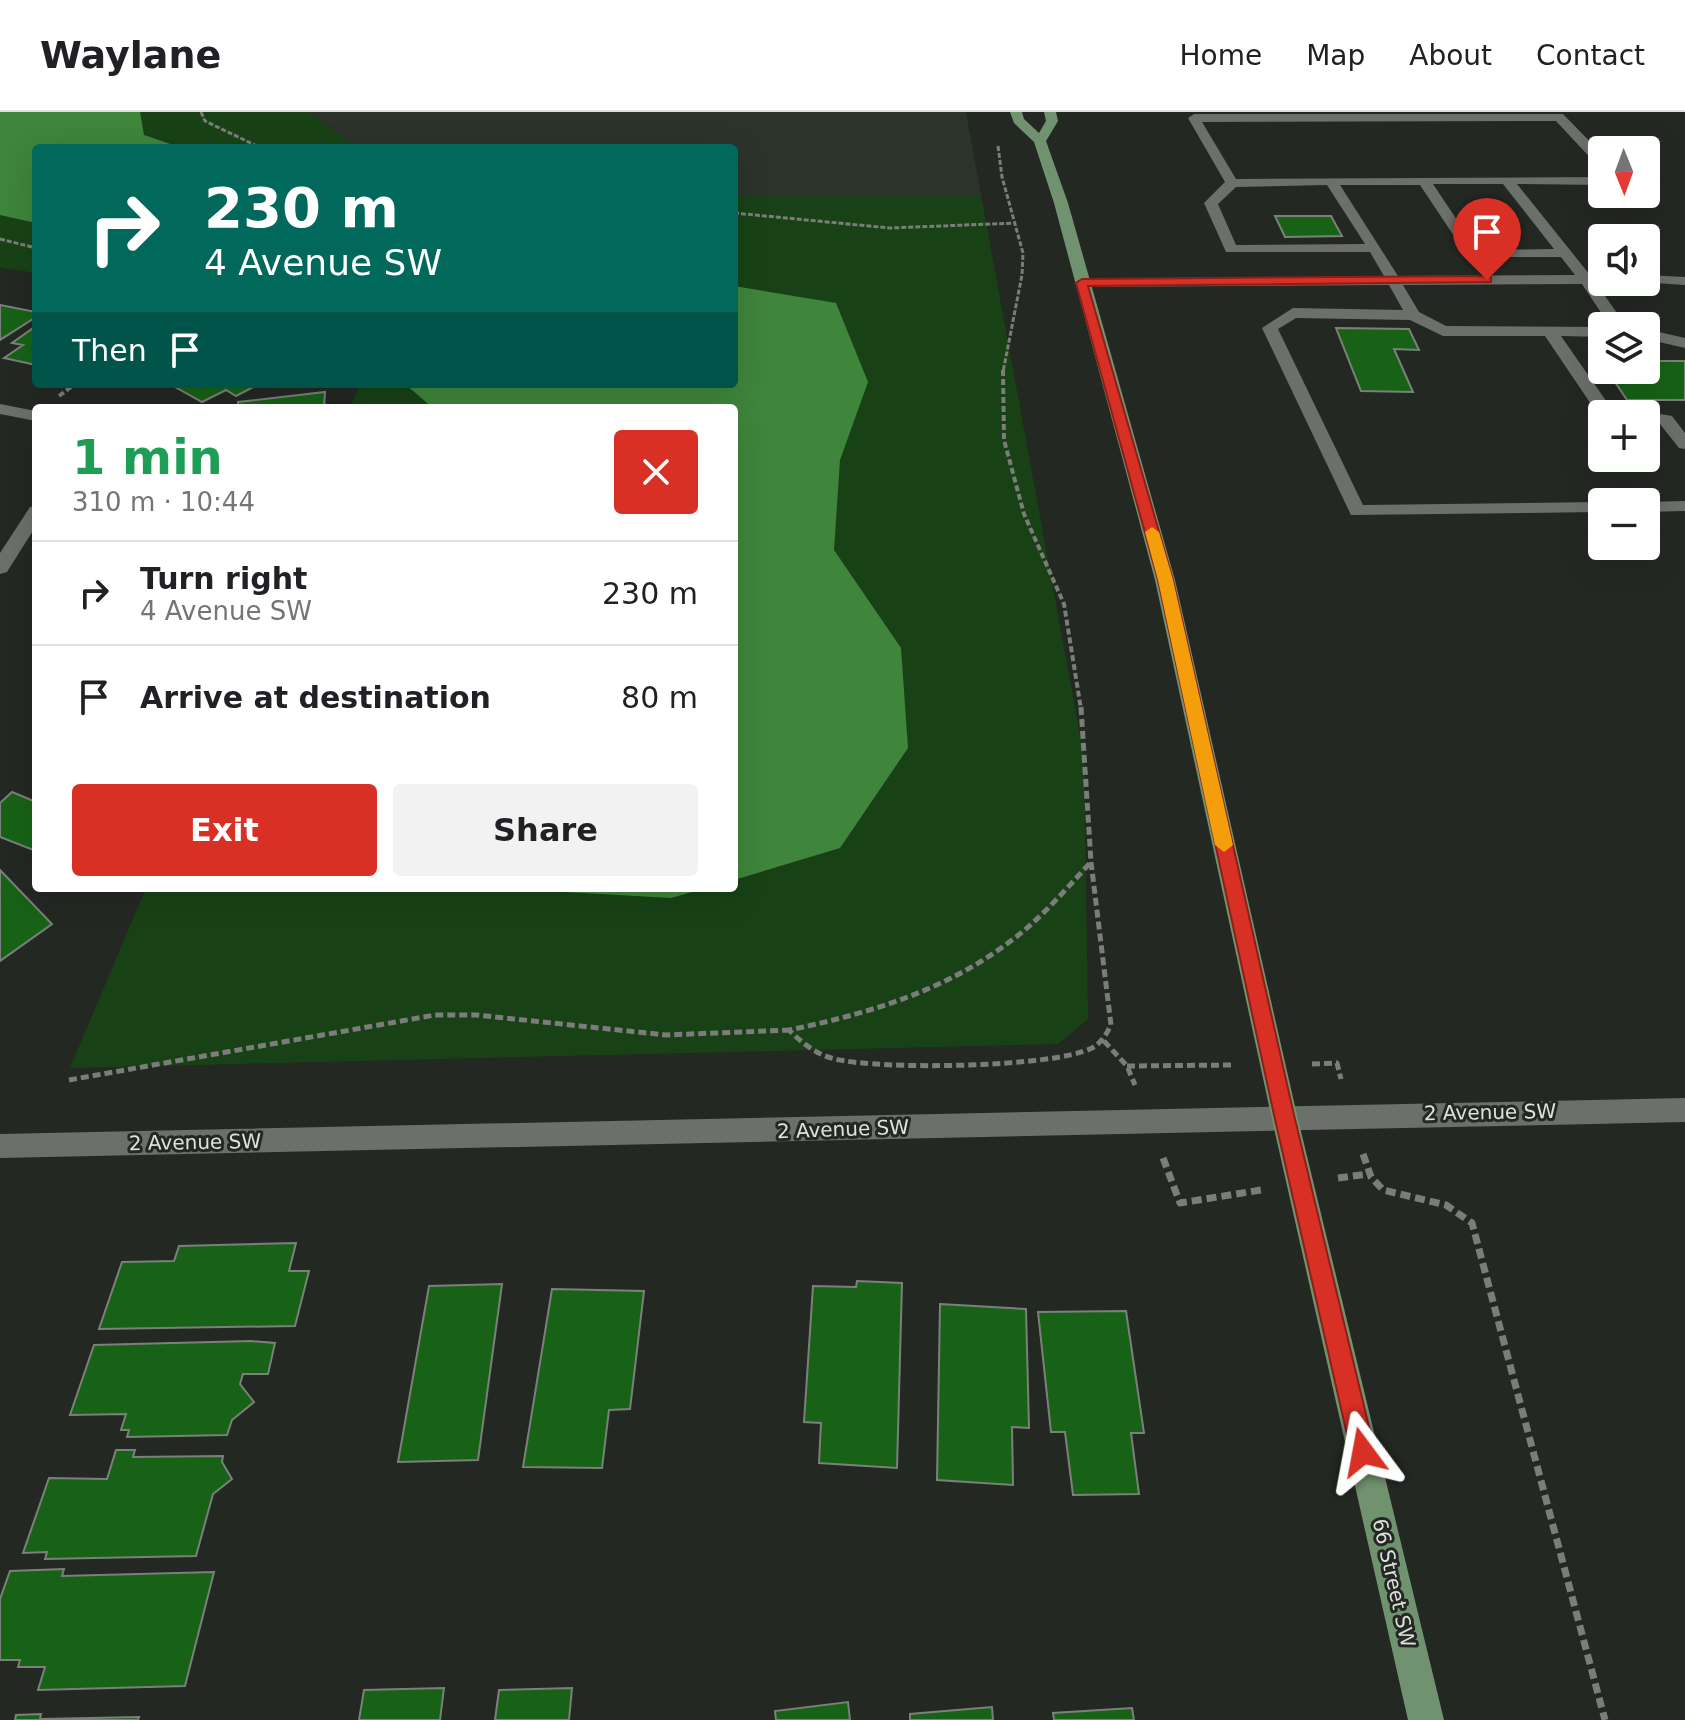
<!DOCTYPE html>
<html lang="en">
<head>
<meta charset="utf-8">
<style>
	:root { --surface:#fff; --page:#f2f2f2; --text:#202124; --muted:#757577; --line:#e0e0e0; --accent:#d93025 }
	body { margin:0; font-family:"DejaVu Sans",sans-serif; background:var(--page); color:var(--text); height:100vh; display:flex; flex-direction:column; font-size:30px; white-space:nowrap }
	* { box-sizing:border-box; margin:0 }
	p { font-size:26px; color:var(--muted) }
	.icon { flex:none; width:44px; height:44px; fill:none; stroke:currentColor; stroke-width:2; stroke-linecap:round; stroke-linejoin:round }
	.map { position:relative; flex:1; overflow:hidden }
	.side { position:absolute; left:32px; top:292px; width:706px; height:488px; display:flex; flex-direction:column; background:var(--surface); border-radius:8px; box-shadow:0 8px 32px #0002 }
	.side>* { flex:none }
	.guide { position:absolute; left:32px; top:32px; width:706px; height:244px; border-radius:8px; box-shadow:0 8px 32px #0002; background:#00695c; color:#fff; overflow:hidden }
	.needle { width:52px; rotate:179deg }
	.tools { position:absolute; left:1588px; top:24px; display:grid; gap:16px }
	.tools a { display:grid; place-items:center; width:72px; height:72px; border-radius:8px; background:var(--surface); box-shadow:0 8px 32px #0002; font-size:40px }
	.pin { position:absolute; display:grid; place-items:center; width:68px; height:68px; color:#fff; margin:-82px -34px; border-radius:50% 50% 50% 0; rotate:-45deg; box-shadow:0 0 8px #0007 }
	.pin .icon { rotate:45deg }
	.me { position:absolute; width:88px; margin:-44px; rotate:347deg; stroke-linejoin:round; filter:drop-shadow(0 0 6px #0008) }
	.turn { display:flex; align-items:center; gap:28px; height:168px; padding:0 40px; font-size:36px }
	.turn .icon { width:104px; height:104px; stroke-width:2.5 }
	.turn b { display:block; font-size:56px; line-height:68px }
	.then { display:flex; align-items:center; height:76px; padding:0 40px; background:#0003; gap:16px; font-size:30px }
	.round { display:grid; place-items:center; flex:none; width:84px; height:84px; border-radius:8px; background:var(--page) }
	.summary { display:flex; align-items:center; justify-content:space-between; height:136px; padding:0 40px }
	h1 { font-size:48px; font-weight:700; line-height:60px; color:#1e9e55 }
	.button { display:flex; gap:16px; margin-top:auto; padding:16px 40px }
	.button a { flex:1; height:92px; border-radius:8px; background:var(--accent); color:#fff; font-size:32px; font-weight:700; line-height:92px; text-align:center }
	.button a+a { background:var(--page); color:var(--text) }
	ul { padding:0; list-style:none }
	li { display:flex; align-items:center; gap:24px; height:104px; padding:0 40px; border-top:2px solid var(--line) }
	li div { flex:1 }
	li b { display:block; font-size:30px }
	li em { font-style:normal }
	header { display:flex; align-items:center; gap:48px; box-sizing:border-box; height:112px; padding:0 40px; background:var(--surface); border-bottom:2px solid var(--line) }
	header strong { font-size:38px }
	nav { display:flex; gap:44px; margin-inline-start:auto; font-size:28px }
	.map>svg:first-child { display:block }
	.built { fill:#2b332a }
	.green { fill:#184216 }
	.water { fill:#3f853b }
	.building { fill:#176217; stroke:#7b807b; stroke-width:2 }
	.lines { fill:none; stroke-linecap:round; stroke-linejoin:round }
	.path-far3 { stroke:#7a7d79; stroke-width:3; stroke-dasharray:5 2; stroke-linecap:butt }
	.path-far2 { stroke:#7a7d79; stroke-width:4; stroke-dasharray:6 3; stroke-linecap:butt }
	.path-far1 { stroke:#7a7d79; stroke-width:5; stroke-dasharray:8 4; stroke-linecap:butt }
	.path { stroke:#7a7d79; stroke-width:7; stroke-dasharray:10 5; stroke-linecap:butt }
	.minor { fill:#6b706b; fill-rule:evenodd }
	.major { fill:#71926f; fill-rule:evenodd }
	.route { fill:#d93025; stroke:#8d1f18; stroke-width:2 }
	.slow { fill:#f59e0b }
	.labels { text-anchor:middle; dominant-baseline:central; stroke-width:6; stroke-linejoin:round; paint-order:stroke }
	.street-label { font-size:20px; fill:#dfe1de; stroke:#242823 }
</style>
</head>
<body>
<header>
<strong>Waylane</strong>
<nav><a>Home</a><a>Map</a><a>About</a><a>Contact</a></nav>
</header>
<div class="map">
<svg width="1685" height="1608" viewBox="0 0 1685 1608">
	<rect width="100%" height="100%" fill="#242823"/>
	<path class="built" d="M308 0H966L981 83H734V36H358Z"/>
	<path class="green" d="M0 0H308L358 36H36V161L0 155Z
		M734 83H981L1084 645 1088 907 1058 932 70 956 146 776H734V296H350L360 272H734Z"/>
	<path class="water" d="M0 0H140L144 23 182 36H36V111L0 103Z
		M734 174 836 191 868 270 840 348 834 438 901 536 908 636 840 736 734 768V296H433L405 272H734Z
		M497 776H706L671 786Z"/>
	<path class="building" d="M1275 104H1331L1342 124 1285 125Z
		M0 193 36 200V205L0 228Z
		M36 214V253L4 246 23 233 12 231Z
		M1336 216 1409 217 1419 238 1394 237 1413 280 1361 279Z
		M1646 249H1685V288H1627L1607 258H1646Z
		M185 272H259L236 284 226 278 202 290 177 276Z
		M325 280 324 296H238V290Z
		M12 680 36 690V739L0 725V691Z
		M0 758 52 812 0 849Z
		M296 1131 289 1159H309L295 1214 99 1217 122 1150 174 1149 179 1134Z
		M857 1169 902 1171 897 1356 819 1351 821 1311 804 1310 813 1174 856 1175Z
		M502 1172 478 1348 398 1350 429 1174Z
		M552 1177 644 1179 630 1297 609 1298 602 1356 523 1355Z
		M940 1192 1026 1197 1029 1316 1012 1315 1013 1373 937 1368Z
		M1126 1199 1144 1321H1131L1139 1382 1073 1383 1065 1320H1051L1038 1200Z
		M251 1229 275 1231 268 1262H243L240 1272 254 1290 232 1308 227 1323 127 1325 129 1318H121L126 1302 70 1303 94 1233Z
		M116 1338H135L133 1345 223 1344 222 1350 232 1367 213 1382 196 1444 45 1447 47 1440 23 1441 49 1366 107 1367Z
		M64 1457 62 1464 214 1460 185 1574 38 1578 45 1555H18L20 1548H0V1487L10 1459Z
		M444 1576 440 1608H359L364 1578Z
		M572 1576 569 1608H495L499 1578Z
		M848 1590 850 1608H776L775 1599Z
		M992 1595 993 1608H910V1602Z
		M1132 1596 1134 1608H1054L1053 1601Z
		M41 1602 40 1607 139 1605 138 1608H15L16 1603Z"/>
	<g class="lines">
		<path class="path-far3" d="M201 0 205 9 261 36
			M998 34 1002 65 1023 141 1022 163 1003 260
			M734 101 890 116 1016 111
			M0 127 36 136"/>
		<path class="path-far2" d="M1003 258 1004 328 1024 402 1064 492 1081 597
			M59 284 75 272"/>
		<path class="path-far1" d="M1081 595 1091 750
			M1091 750 1111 913C1106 923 1101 931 1092 936 1052 956 880 958 835 947 817 943 802 931 789 918 867 902 944 879 1008 831 1040 808 1065 778 1091 750Z
			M1104 929 1127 954 1135 973
			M1312 952 1337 951 1341 967
			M1127 954 1234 953
			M69 968 435 903H476L666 923 789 918"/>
		<path class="path" d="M1363 1042 1371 1065 1383 1078 1446 1093 1472 1111 1605 1608
			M1163 1046 1180 1091 1261 1078
			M1338 1066 1368 1062"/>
		<path class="minor" d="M1194 2H1563L1602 42V54L1597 53 1556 9 1202 10 1236 67 1602 65V73L1517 72 1590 163H1602V170H1607L1596 171 1626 214H1610L1582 172 1403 173 1419 200 1446 214 1602 215V225L1561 224 1609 293 1672 304 1685 321V337L1679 336 1660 312 1646 309V302L1597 301 1545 224H1443L1410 208 1296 206 1278 217 1363 393 1602 390H1604L1602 400 1351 403 1262 216 1293 196 1403 198 1389 173 1082 175 1075 171 1082 167 1384 164 1370 140H1226L1204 91 1225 70 1188 6ZM1433 72H1503L1554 137 1477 138ZM1327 73 1365 132 1236 133 1218 92 1236 75ZM1340 73H1420L1468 145H1561L1575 163 1398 164Z
			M1646 163 1685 165V173L1641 170H1646Z
			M1646 217 1685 226V236L1646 227Z
			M0 292 36 299V309L0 302Z
			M1685 389V399L1646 400 1644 390Z
			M36 394V414L7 460 0 462V441L30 395Z
			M1685 986V1010L0 1046V1022Z"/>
		<path class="major" d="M1010 0H1022L1024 7 1039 21 1046 9 1044 0H1056L1058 9 1046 29 1068 91 1175 468 1297 1003 1444 1608H1408L1271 1003 1155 468 1054 91 1034 30 1014 11Z"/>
	</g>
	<path class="route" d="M1487 164 1491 165V170L1088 174 1173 468 1294 1003 1375 1340 1372 1349 1363 1352 1354 1349 1351 1340 1274 1003 1158 468 1076 171 1082 167Z"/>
	<path class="slow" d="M1152 415 1159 420 1173 468 1233 733 1224 740 1215 733 1158 468 1145 420Z"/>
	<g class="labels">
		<g class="street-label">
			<text transform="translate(1490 1000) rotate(-1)">2 Avenue SW</text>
			<text transform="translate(843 1017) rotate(-2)">2 Avenue SW</text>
			<text transform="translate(195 1030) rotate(-1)">2 Avenue SW</text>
			<text transform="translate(1394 1471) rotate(77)">66 Street SW</text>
		</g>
	</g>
</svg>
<div class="tools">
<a><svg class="needle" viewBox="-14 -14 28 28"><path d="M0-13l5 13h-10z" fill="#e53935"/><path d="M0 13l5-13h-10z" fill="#757577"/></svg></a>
<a><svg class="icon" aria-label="sound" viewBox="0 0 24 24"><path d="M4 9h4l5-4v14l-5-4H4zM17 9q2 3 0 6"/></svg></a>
<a><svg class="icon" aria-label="layers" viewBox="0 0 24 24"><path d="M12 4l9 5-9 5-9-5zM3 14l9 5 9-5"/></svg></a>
<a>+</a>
<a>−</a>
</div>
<div class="pin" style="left:1487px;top:168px;background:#d93025"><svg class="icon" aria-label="arrive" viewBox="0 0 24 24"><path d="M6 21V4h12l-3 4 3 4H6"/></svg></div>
<svg class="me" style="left:1363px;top:1340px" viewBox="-20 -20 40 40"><path d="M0-17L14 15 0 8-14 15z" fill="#d93025" stroke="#fff" stroke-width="4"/></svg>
<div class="guide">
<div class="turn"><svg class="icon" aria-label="right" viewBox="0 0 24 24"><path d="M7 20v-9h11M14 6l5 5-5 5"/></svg><div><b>230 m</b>4 Avenue SW</div></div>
<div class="then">Then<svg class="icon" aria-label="arrive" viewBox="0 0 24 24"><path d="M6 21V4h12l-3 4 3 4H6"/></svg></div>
</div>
<section class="side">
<div class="summary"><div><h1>1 min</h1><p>310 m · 10:44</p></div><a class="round" style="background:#d93025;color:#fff"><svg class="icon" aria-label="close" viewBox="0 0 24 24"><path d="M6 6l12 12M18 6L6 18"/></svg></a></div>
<ul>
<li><svg class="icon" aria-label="right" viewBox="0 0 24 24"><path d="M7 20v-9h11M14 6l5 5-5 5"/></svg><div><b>Turn right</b><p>4 Avenue SW</p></div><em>230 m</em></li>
<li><svg class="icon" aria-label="arrive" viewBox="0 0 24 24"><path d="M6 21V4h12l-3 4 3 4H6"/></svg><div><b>Arrive at destination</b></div><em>80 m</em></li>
</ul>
<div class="button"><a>Exit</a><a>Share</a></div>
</section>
</div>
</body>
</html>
